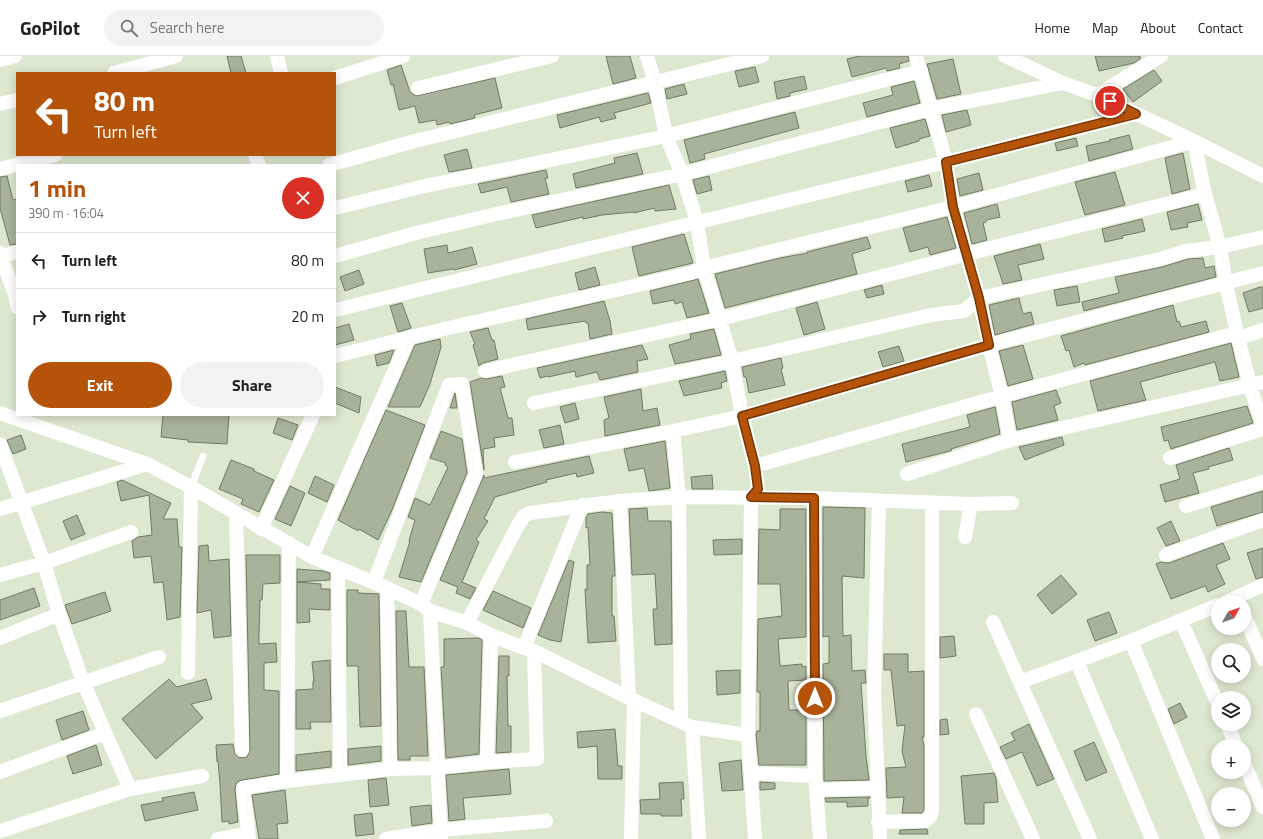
<!DOCTYPE html>
<html lang="en">
<head>
<meta charset="utf-8">
<style>
	:root { --surface:#fff; --page:#f2f2f2; --text:#222; --muted:#767676; --line:#e0e0e0; --accent:#b45309 }
	body { margin:0; font-family:"Titillium Web",sans-serif; background:var(--page); color:var(--text); height:100vh; display:flex; flex-direction:column; font-size:15px; white-space:nowrap }
	* { box-sizing:border-box; margin:0 }
	p { font-size:13px; color:var(--muted) }
	.icon { flex:none; width:22px; height:22px; fill:none; stroke:currentColor; stroke-width:2; stroke-linecap:round; stroke-linejoin:round }
	.map { position:relative; flex:1; overflow:hidden }
	.side { position:absolute; left:16px; top:108px; width:320px; height:252px; display:flex; flex-direction:column; background:var(--surface); border-radius:0px; box-shadow:0 2px 10px #0003 }
	.side>* { flex:none }
	.banner { position:absolute; left:16px; top:16px; width:320px; height:84px; border-radius:0px; box-shadow:0 2px 10px #0003; background:#b45309; color:#fff; overflow:hidden }
	.needle { width:26px; rotate:50deg }
	.fabs { position:absolute; left:1211px; top:539px; display:grid; gap:8px }
	.fabs a { display:grid; place-items:center; width:40px; height:40px; border-radius:50%; background:var(--surface); box-shadow:0 2px 10px #0003; font-size:20px }
	.pin { position:absolute; display:grid; place-items:center; width:34px; height:34px; color:#fff; margin:-17px; border:2px solid #fff; border-radius:50%; box-shadow:0 1px 4px #0007 }
	.me { position:absolute; width:44px; margin:-22px; rotate:0deg; stroke-linejoin:round; filter:drop-shadow(0 0 3px #0008) }
	.turn { display:flex; align-items:center; gap:14px; height:84px; padding:0 12px; font-size:18px }
	.turn .icon { width:52px; height:52px; stroke-width:2.5 }
	.turn b { display:block; font-size:28px; line-height:34px }
	.round { display:grid; place-items:center; flex:none; width:42px; height:42px; border-radius:21px; background:var(--page) }
	.summary { display:flex; align-items:center; justify-content:space-between; height:68px; padding:0 12px }
	h1 { font-size:24px; font-weight:700; line-height:30px; color:var(--accent) }
	.primary-button { display:flex; gap:8px; margin-top:auto; padding:8px 12px }
	.primary-button a { flex:1; height:46px; border-radius:24px; background:var(--accent); color:#fff; font-size:16px; font-weight:700; line-height:46px; text-align:center }
	.primary-button a+a { background:var(--page); color:var(--text) }
	ul { padding:0; list-style:none }
	li { display:flex; align-items:center; gap:12px; height:56px; padding:0 12px; border-top:1px solid var(--line) }
	li div { flex:1 }
	li b { display:block; font-size:15px }
	li em { font-style:normal }
	header { display:flex; align-items:center; gap:24px; box-sizing:border-box; height:56px; padding:0 20px; background:var(--surface); border-bottom:1px solid var(--line) }
	header strong { font-size:19px }
	nav { display:flex; gap:22px; margin-inline-start:auto; font-size:14px }
	.search { width:280px; height:36px; background:var(--page); display:flex; align-items:center; gap:10px; box-sizing:border-box; padding:0 14px; border-radius:22px; color:var(--muted); font-size:15px }
	.map>svg:first-child { display:block }
	.building { fill:#a8b39c; stroke:#707a64 }
	.lines { fill:none; stroke-linecap:round; stroke-linejoin:round }
	.lane { stroke:#fff; stroke-width:7 }
	.street { stroke:#fff; stroke-width:14 }
	.route-casing { stroke:#753606; stroke-width:10 }
	.route { stroke:#b45309; stroke-width:7 }
</style>
</head>
<body>
<header>
<strong>GoPilot</strong>
<div class="search"><svg class="icon" aria-label="search" viewBox="0 0 24 24"><circle cx="10" cy="10" r="6"/><path d="M15 15l6 6"/></svg>Search here</div>
<nav><a>Home</a><a>Map</a><a>About</a><a>Contact</a></nav>
</header>
<div class="map">
<svg width="1263" height="783" viewBox="0 0 1263 783">
	<rect width="100%" height="100%" fill="#dde8d0"/>
	<path class="building" d="M227 0H241L246 17H231Z
		M606 0H630L636 22 613 28Z
		M859 0H908L909 5 899 8 900 12 887 15 886 12 852 21 847 3Z
		M1095 0H1140V3L1134 7 1099 15Z
		M953 3 961 38 937 43 927 8Z
		M401 9 410 36 416 40 495 22 502 52 474 59 475 62 450 68 449 66 437 69 436 64 419 67 415 50 399 54 393 28 391 29 387 14Z
		M755 11 759 26 739 31 735 15Z
		M1154 14 1162 25 1133 46 1123 33Z
		M804 20 807 33 790 37V40L777 43 774 26Z
		M914 25 920 47 867 61 863 47 893 39 891 31Z
		M684 28 687 38 667 43 665 33Z
		M648 37 651 47 614 57 616 62 601 66 599 61 560 72 557 59Z
		M967 54 971 69 946 76 942 59Z
		M795 56 799 72 704 98 705 103 690 107 684 84Z
		M925 63 930 80 919 83V85L896 92 890 72Z
		M1129 79 1133 93 1089 105 1086 90 1110 85 1109 84Z
		M1076 82 1078 90 1057 95 1055 87Z
		M467 93 472 112 449 116 444 99Z
		M637 97 643 118 576 132 573 118 615 107 614 102Z
		M1183 97 1190 133 1172 138 1165 102Z
		M546 114 548 122H545L549 138 511 146 507 131 481 137 478 128Z
		M1115 116 1125 149 1085 159 1075 126Z
		M979 117 983 134 960 140 957 123Z
		M929 119 932 130 908 136 905 125Z
		M7 120 13 144 17 143V188L10 189 0 152V121Z
		M709 120 712 134 697 138 693 124Z
		M669 129 676 153 655 155 654 152 634 157V156L602 159 583 163V161L536 172 532 159Z
		M997 148 1000 161 986 164V166L983 167 987 184 972 188 964 157Z
		M1198 148 1202 164 1187 167 1188 171 1171 174 1167 156Z
		M947 161 956 192 930 199 928 191 910 196 903 172Z
		M1142 163 1145 175 1122 180 1123 182 1105 186 1102 173Z
		M684 178 693 207 639 220 632 191Z
		M867 181 871 192 852 198 857 218 725 252 715 218 780 202 808 197 807 196Z
		M1040 188 1044 203 1018 209 1022 224 1003 228 994 200Z
		M447 189 448 197 472 191 477 208 454 214 453 213 428 217 424 193Z
		M1203 202 1205 212 1214 210 1216 221 1084 255 1082 246 1119 237 1115 221 1162 211 1188 203Z
		M595 211 600 229 579 234 575 217Z
		M359 214 364 228 345 235 340 221Z
		M698 223 709 257 687 262 682 246 675 248 674 244 653 248 650 235Z
		M882 229 884 238 867 242 864 234Z
		M1077 230 1080 246 1057 250 1054 234Z
		M1260 231H1263V252L1249 256 1243 237Z
		M1019 242 1023 258 1031 256 1034 268 995 279 989 249Z
		M604 245 610 265 612 278 590 283 588 267H586L585 265 528 274 526 263Z
		M817 246 825 273 804 279 796 252Z
		M402 247 411 272 398 276 390 250Z
		M1173 249 1177 266 1179 265 1181 271 1206 265 1209 276 1085 309 1084 307 1074 311 1069 294 1066 295 1061 280Z
		M349 268 354 284 335 289V272Z
		M488 272 492 284H494L498 303 483 307 479 310 473 289 475 288 470 276Z
		M714 273 721 299 675 308 669 289 691 283 690 278Z
		M440 283 441 291 430 328 420 351H388L415 289Z
		M1231 287 1239 321 1220 325 1215 306 1140 326 1146 344 1098 355 1090 325Z
		M642 289 648 303 637 305 638 316 600 324 597 316 576 321 575 315 548 321V320L540 322 537 312Z
		M1023 289 1033 323 1008 330 999 295Z
		M899 290 904 305 883 311 878 296Z
		M394 294 389 307 377 310 375 299Z
		M781 302 783 312 781 313 785 329 749 337 746 321H744L742 311Z
		M725 315 727 325 721 327 722 332 684 340 679 325Z
		M502 320 505 331 500 332 508 362H512L514 379 494 382 495 391 483 393 484 414 470 326 481 322 487 323Z
		M335 331 361 341 359 357 335 347Z
		M641 333 643 355 657 352 660 369 605 380 604 364 609 362 604 341Z
		M1056 334 1061 347 1054 350 1058 364 1017 374 1012 346Z
		M455 337 457 352H450Z
		M575 347 579 363 565 367 560 351Z
		M1247 350 1253 367 1171 393 1168 384 1164 385 1161 371Z
		M995 351 1000 378 951 393 952 394 950 395 906 406 902 388 970 371 967 359Z
		M386 354 425 369 392 454 378 484 359 473 358 475 338 464Z
		M163 359H229L227 388 188 386V384L161 381Z
		M278 362 298 369 292 384 273 377Z
		M560 369 564 388 544 392 539 374Z
		M441 375 462 383 467 417 421 526 399 521 410 485H409L415 464 408 461 415 442 430 449 448 411 445 409 446 407 430 402Z
		M21 379 26 393 13 398 7 384Z
		M1062 381 1064 389 1025 404 1019 391Z
		M665 385 670 432 649 435 644 412 629 415 624 393Z
		M1229 392 1233 404 1208 411 1209 413 1193 417 1199 437 1165 446 1160 429 1180 423 1176 409Z
		M589 400 594 417 577 421 576 417 546 424 547 426 495 441 484 463 488 465 476 484 479 486 462 526 476 532 470 543 456 537 458 531 440 524 484 419V422Z
		M231 404 254 413V415L274 424 259 456 241 448 243 443 219 433Z
		M712 419 713 433H692L691 421Z
		M315 420 334 429 327 446 308 437Z
		M122 424 171 447 163 463H177L179 491H182L180 561 167 564 163 526 154 527 151 500 134 502 132 485 138 481 152 479 149 439 121 445 117 426Z
		M290 430 305 437 291 470 275 463Z
		M1263 435V456L1217 470 1211 451Z
		M823 451 865 452 864 522 842 520 843 580 851 579 852 615 865 614 866 627H861L866 700 869 724 824 725 823 608 829 607V580L823 581Z
		M647 452 648 465H671L672 588 655 589 653 553H657L655 518 632 519 629 453Z
		M780 453H806V581L778 583 780 610 802 608V611L806 610V624L788 625 789 654H806V709H759L756 679 757 675H760V636H757L758 563 782 560 780 528H758L759 473 780 474Z
		M602 456 612 457 615 520H612V560H614L616 585 588 587 585 533 587 534V509H590L588 471 586 472V462L588 458Z
		M77 459 85 478 71 484 63 465Z
		M1171 465 1180 485 1166 490 1157 472Z
		M742 483V498L714 499 713 484Z
		M1223 487 1230 503 1216 509 1225 528 1208 536 1205 530 1171 543 1156 508 1161 506 1169 507Z
		M208 489 209 505 229 503 231 580 214 582 211 554 197 557 199 490Z
		M1263 492V521L1256 523 1247 497Z
		M246 499H280V527L263 528 262 544H260L259 579V588L276 587 277 606 264 607V634L279 635V718L242 724 237 726 235 733 238 766 229 768V765L222 766 220 728 218 705 217 706 216 689 233 688 235 698 238 701 242 702 247 701 250 694Z
		M569 504 574 506 561 586 550 584 538 579Z
		M297 513 323 515 330 517V524L297 526Z
		M1061 519 1077 538 1052 558 1037 539Z
		M297 526 321 528V533H330V554L309 553 310 566 297 567Z
		M34 532 40 550 0 564V544Z
		M347 534H358V537L379 538 381 670 360 671 358 610H347Z
		M493 535 531 552 523 572 483 554Z
		M105 536 111 555 72 568 65 549Z
		M396 555H406L409 611H424L428 700H410V704H398Z
		M1109 556 1117 577 1095 585 1087 564Z
		M954 580 956 600 940 602V581Z
		M479 582 482 584V586L479 698 446 702 441 611H444V583Z
		M884 598H908V616L924 615V681H922L924 689V754L922 757H902L904 741 887 742 886 712 906 711 902 695 905 669 897 670 891 614H884Z
		M499 600H509V620H507L508 670H511V696L496 697Z
		M330 604 331 666H310L311 673H296V634L313 633V625H314L312 606Z
		M740 614V637L717 639 716 615Z
		M169 623 177 631 206 623 212 643 191 648 203 662 156 703 122 663Z
		M1180 647 1187 661 1174 668 1168 653Z
		M83 655 89 674 62 684 56 664Z
		M947 663 949 678 940 679V664Z
		M1029 668 1054 723 1037 730 1022 696 1006 703 1000 691 1015 684 1011 677Z
		M615 673 618 710H622V723H598L597 690 578 692 577 676Z
		M1094 686 1107 716 1086 725 1074 695Z
		M96 689 102 709 73 718 67 700Z
		M381 690V705L348 709V693Z
		M331 695V711L296 715V699Z
		M741 704 743 734 722 735 719 707Z
		M509 713 511 738 463 742 465 763 449 765 446 719Z
		M994 717 996 722 998 746 984 747V768H965L961 720Z
		M386 722 389 749 370 751 368 724Z
		M683 726 684 743H681L682 760H661V758H641L640 744 660 743 659 727Z
		M760 726 775 727V733L760 734Z
		M285 734 288 767 277 768 278 783H259L252 739Z
		M194 736 198 754 145 765 141 749 163 745 162 742Z
		M870 741V742H868V750L847 751V746H826L825 742Z
		M431 749 432 767 412 770 410 751Z
		M372 757 374 778 356 780 354 759Z
		M927 773 928 778H899L900 774Z"/>
	<g class="lines">
		<path class="lane" d="M191 431 203 400"/>
		<path class="street" d="M277 0 281 17
			M647 0 655 26 666 80 682 118 697 166 704 212 732 305 742 360 755 410 758 433 751 441 748 679 755 783
			M916 0 946 106 953 151 979 242 989 289 1002 340 1010 384
			M1005 0 1063 27 1097 39 1194 85 1263 120
			M0 4 15 0
			M114 17 176 0
			M335 22 403 0
			M418 32 552 0
			M1097 39 1161 0
			M0 48 17 44
			M255 99 259 109
			M329 109 415 85 762 0
			M0 113 55 99
			M335 152 425 130 666 80 921 15
			M0 197 16 242 17 251
			M335 200 416 177 492 159 682 118 930 53 1063 27
			M0 201 17 196
			M335 254 946 106 1136 58
			M1239 282 1263 274
			M335 300 444 273 691 217 704 212 953 151 1194 85 1205 138 1220 191 1226 228 1237 277 1250 330 1263 371
			M485 315 720 263 967 198 1205 138
			M534 347 732 305 931 259 964 255 979 242 1160 203 1186 195 1220 191 1263 181
			M0 357 147 408 191 431 312 501 387 532 421 548 430 555 467 567 491 579 524 592 534 595 629 642 692 671 748 679
			M673 375 679 441 681 665
			M0 388 44 507 59 558 83 626 130 733
			M1170 402 1263 373
			M515 406 673 375 742 360 989 289 1263 217
			M755 410 1002 340 1237 277
			M907 418 1010 384 1263 326
			M814 442 815 720 820 783
			M879 444 874 635 880 783
			M620 445 629 642
			M1186 450 1263 426
			M0 453 147 408
			M236 458 242 694
			M261 473 313 359
			M965 481 971 448
			M1166 499 1263 464
			M312 501 409 282
			M338 512 340 719
			M0 519 44 507 131 476
			M374 526 449 329 462 328 476 418 421 548
			M387 532 390 713
			M1226 546 1263 529
			M430 555 441 783
			M1244 559 1263 603
			M1181 565 1218 648
			M993 566 1090 783
			M467 567 518 469 524 460 530 457 620 445 679 441 814 442 971 448 1012 447
			M0 582 59 558
			M1131 585 1213 783
			M524 592 582 449
			M1077 606 1152 783
			M188 617 191 431
			M1020 626 1131 585 1218 549
			M0 655 159 601
			M976 658 1033 783
			M1227 668 1236 690
			M692 671 699 783
			M487 706 491 579
			M1244 707 1263 751
			M0 716 105 677
			M751 717 815 720
			M287 725 289 487
			M816 734 877 732
			M878 766 925 765 930 761 932 755V447
			M0 775 130 733 202 720
			M218 783 248 777
			M249 783 243 732 287 725 390 713 437 712 487 706 537 703 534 595
			M386 783 441 774 546 765
			M631 783 634 644"/>
	</g>
	<g class="lines">
		<g class="route-casing">
			<path id="route" d="M815 642 814 442 751 441 758 433 755 410 742 360 989 289 979 242 953 151 946 106 1136 58 1110 45"/>
		</g>
		<use href="#route" class="route"/>
	</g>
</svg>
<div class="fabs">
<a><svg class="needle" viewBox="-14 -14 28 28"><path d="M0-13l5 13h-10z" fill="#e53935"/><path d="M0 13l5-13h-10z" fill="#767676"/></svg></a>
<a><svg class="icon" aria-label="search" viewBox="0 0 24 24"><circle cx="10" cy="10" r="6"/><path d="M15 15l6 6"/></svg></a>
<a><svg class="icon" aria-label="layers" viewBox="0 0 24 24"><path d="M12 4l9 5-9 5-9-5zM3 14l9 5 9-5"/></svg></a>
<a>+</a>
<a>−</a>
</div>
<div class="pin" style="left:1110px;top:45px;background:#d93025"><svg class="icon" aria-label="arrive" viewBox="0 0 24 24"><path d="M6 21V4h12l-3 4 3 4H6"/></svg></div>
<svg class="me" style="left:815px;top:642px" viewBox="-20 -20 40 40"><circle r="17" fill="#b45309" stroke="#fff" stroke-width="3"/><path d="M0-11L8 9 0 5-8 9z" fill="#fff"/></svg>
<div class="banner">
<div class="turn"><svg class="icon" aria-label="left" viewBox="0 0 24 24"><path d="M17 20v-9H6M10 6l-5 5 5 5"/></svg><div><b>80 m</b>Turn left</div></div>
</div>
<section class="side">
<div class="summary"><div><h1>1 min</h1><p>390 m · 16:04</p></div><a class="round" style="background:#d93025;color:#fff"><svg class="icon" aria-label="close" viewBox="0 0 24 24"><path d="M6 6l12 12M18 6L6 18"/></svg></a></div>
<ul>
<li><svg class="icon" aria-label="left" viewBox="0 0 24 24"><path d="M17 20v-9H6M10 6l-5 5 5 5"/></svg><div><b>Turn left</b></div><em>80 m</em></li>
<li><svg class="icon" aria-label="right" viewBox="0 0 24 24"><path d="M7 20v-9h11M14 6l5 5-5 5"/></svg><div><b>Turn right</b></div><em>20 m</em></li>
</ul>
<div class="primary-button"><a>Exit</a><a>Share</a></div>
</section>
</div>
</body>
</html>
